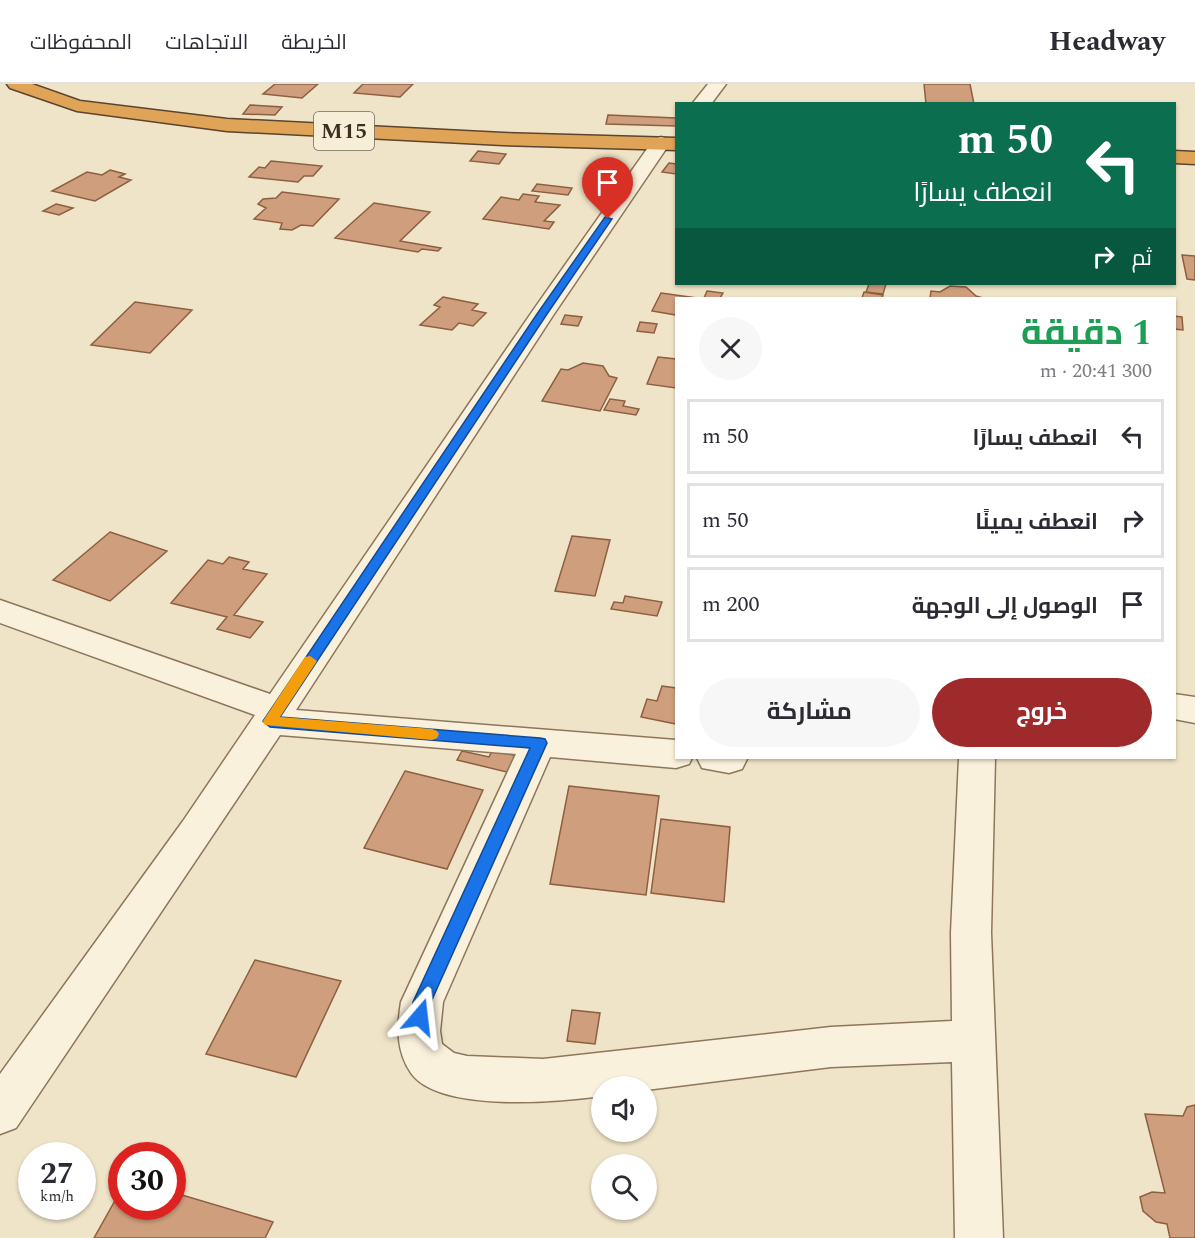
<!DOCTYPE html>
<html lang="ar">
<head>
<meta charset="utf-8">
<style>
	:root { --surface:#fff; --page:#f7f7f7; --text:#2b2b33; --muted:#7c7c81; --line:#e1e1e2; --accent:#9e2a2b }
	body { margin:0; font-family:Spectral,Cairo,serif; background:var(--page); color:var(--text); direction:rtl; height:100vh; display:flex; flex-direction:column; font-size:22px; white-space:nowrap }
	* { box-sizing:border-box; margin:0 }
	p { font-size:20px; color:var(--muted) }
	.icon { flex:none; width:33px; height:33px; fill:none; stroke:currentColor; stroke-width:2; stroke-linecap:round; stroke-linejoin:round }
	.map { position:relative; flex:1; overflow:hidden; direction:ltr }
	.details { position:absolute; left:675px; top:213px; width:501px; height:462px; display:flex; flex-direction:column; background:var(--surface); border-radius:0px; box-shadow:0 2px 4px #0004; direction:rtl }
	.details>* { flex:none }
	.banner { position:absolute; left:675px; top:18px; width:501px; height:183px; border-radius:0px; box-shadow:0 2px 4px #0004; direction:rtl; background:#0b6e4f; color:#fff; overflow:hidden }
	.fabs { position:absolute; left:591px; top:992px; display:grid; gap:12px }
	.fabs a { display:grid; place-items:center; width:66px; height:66px; border-radius:50%; background:var(--surface); box-shadow:0 2px 4px #0004; font-size:30px }
	.speed { position:absolute; left:18px; top:1058px; display:flex; gap:12px; font-size:30px; font-weight:700; text-align:center }
	.speed>* { display:grid; place-content:center; width:78px; height:78px; border-radius:50%; background:var(--surface); box-shadow:0 2px 4px #0004; line-height:1 }
	.speed small { font-size:15px; font-weight:400 }
	.speed .limit { border:9px solid #d22; background:#fff; color:#111 }
	.pin { position:absolute; display:grid; place-items:center; width:51px; height:51px; color:#fff; margin:-62px -26px; border-radius:50% 50% 50% 0; rotate:-45deg; box-shadow:0 0 6px #0007 }
	.pin .icon { rotate:45deg }
	.me { position:absolute; width:66px; margin:-33px; rotate:17deg; stroke-linejoin:round; filter:drop-shadow(0 0 4px #0008) }
	.turn { display:flex; align-items:center; gap:21px; height:126px; padding:0 24px; font-size:27px }
	.turn .icon { width:78px; height:78px; stroke-width:2.5 }
	.turn b { display:block; font-size:42px; line-height:51px }
	.then { display:flex; align-items:center; height:57px; padding:0 24px; background:#0003; gap:12px; font-size:22px }
	.round { display:grid; place-items:center; flex:none; width:63px; height:63px; border-radius:32px; background:var(--page) }
	.summary { display:flex; align-items:center; justify-content:space-between; height:102px; padding:0 24px }
	h1 { font-size:36px; font-weight:700; line-height:45px; color:#1e9e55 }
	.button { display:flex; gap:12px; margin-top:auto; padding:12px 24px }
	.button a { flex:1; height:69px; border-radius:36px; background:var(--accent); color:#fff; font-size:24px; font-weight:700; line-height:69px; text-align:center }
	.button a+a { background:var(--page); color:var(--text) }
	ul { padding:0; list-style:none }
	li { display:flex; align-items:center; gap:18px; height:75px; margin:0 12px 9px; padding:0 12px; border:3px solid var(--line); border-radius:0px }
	li div { flex:1 }
	li b { display:block; font-size:22px }
	li em { font-style:normal }
	header { display:flex; align-items:center; gap:36px; box-sizing:border-box; height:84px; padding:0 30px; background:var(--surface); border-bottom:2px solid var(--line) }
	header strong { font-size:28px }
	nav { display:flex; gap:33px; margin-inline-start:auto; font-size:21px }
	.map>svg:first-child { display:block }
	.building { fill:#cf9f7d; stroke:#8d5f41; stroke-width:1.5 }
	.lines { fill:none; stroke-linecap:round; stroke-linejoin:round }
	.minor-casing { stroke:#8d765c; stroke-width:3 }
	.highway-casing { stroke:#5b4430; stroke-width:3 }
	.minor { fill:#faf1dc; fill-rule:evenodd }
	.highway { fill:#e0a458; fill-rule:evenodd }
	.route { fill:#1a73e8; stroke:#114b97; stroke-width:1.5 }
	.slow { fill:#f59e0b }
	.labels { text-anchor:middle; dominant-baseline:central; stroke-width:6; stroke-linejoin:round; paint-order:stroke }
	.shield { fill:#f7eed8; stroke:#756857; stroke-width:1.5 }
	.shield-label { font-size:22px; font-weight:bold; fill:#3d2e20 }
</style>
</head>
<body>
<header>
<strong>Headway</strong>
<nav><a>الخريطة</a><a>الاتجاهات</a><a>المحفوظات</a></nav>
</header>
<div class="map">
<svg width="1195" height="1154" viewBox="0 0 1195 1154">
	<rect width="100%" height="100%" fill="#f0e4c8"/>
	<path class="building" d="M275 0H318L302 14 263 10Z
		M363 0H413L400 13 354 9Z
		M924 0H970L974 20H926Z
		M250 21 282 23 275 31 243 30Z
		M608 31 676 34V42L606 40Z
		M478 67 506 70 499 80 470 77Z
		M271 77 322 82 313 92H304L298 98 249 93 259 83 265 84Z
		M669 79 676 80V90L662 88Z
		M110 86 125 90 119 93 131 96 95 117 52 107 87 88 102 91Z
		M537 100 572 104 568 111 532 107Z
		M282 108 339 115 313 142 301 141 292 146 280 145 282 139 254 135 266 124 258 120 263 115 276 114Z
		M523 110 539 112 535 118 560 121 544 137 554 138 549 145 483 135 501 113 519 116Z
		M374 119 430 128 400 157 441 164 438 167 422 165 418 168 335 154Z
		M56 120 73 124 59 131 43 127Z
		M1182 171 1195 172V196L1187 195Z
		M869 200H886L883 210 866 208Z
		M950 202 966 203 976 212 983 214H930L931 207 940 208Z
		M707 207 723 209 720 214H704Z
		M864 208 883 211 882 214H862Z
		M661 209 697 214H676V231L652 227Z
		M443 213 478 220 472 226 486 229 473 242 459 239 452 246 420 241 440 223 434 221Z
		M135 218 192 226 150 269 91 261Z
		M565 231 582 233 578 242 561 240Z
		M1174 232 1182 233 1183 246 1174 245Z
		M640 238 657 240 654 249 637 247Z
		M658 273 676 275V304L647 300Z
		M583 279 603 282 609 292 617 294 600 327 542 317 561 285 568 286Z
		M610 315 625 317 623 322 639 325 636 331 604 326Z
		M110 448 167 467 110 517 53 496Z
		M572 452 610 456 595 512 555 507Z
		M229 473 249 478 243 485 267 490 234 531 263 538 250 554 217 545 227 533 171 519 208 476 223 480Z
		M625 512 662 518 657 532 611 525 614 518 623 519Z
		M662 602 676 604V640L641 633 647 615 657 617Z
		M462 667 489 673 492 667 518 672 511 689 457 676Z
		M405 687 483 706 447 785 364 764Z
		M569 702 659 712 646 811 550 800Z
		M661 735 730 743 724 818 651 809Z
		M255 876 341 897 296 993 206 970Z
		M572 926 600 929 595 960 567 957Z
		M1195 1021V1154H1170L1167 1140 1156 1138 1143 1127 1140 1113 1152 1108 1165 1109 1145 1030 1183 1032 1187 1023Z
		M122 1104V1122H172V1108L273 1138 265 1154H94Z"/>
	<g class="lines">
		<g class="minor-casing">
			<path id="minor" d="M708 0H726L711 20H692Z
				M661 53 668 55 670 59 554 230 296 626 676 656V674H692L689 680 676 684 550 673 443 918 440 947 442 960 454 969 467 972 543 975 831 943 952 937 951 849 959 674H995L991 849 1003 1154H955L952 978 831 983 646 1006V1002H602V1012C558 1018 439 1029 411 989 396 967 397 943 401 918L516 670 280 651 16 1044 0 1050V990L183 737 255 631 0 539V516L270 610 534 225 654 55Z
				M1174 610 1195 613V639L1174 635Z
				M697 674H746L747 675 742 685 729 689 702 684Z"/>
		</g>
		<g class="highway-casing">
			<path id="highway" d="M7 0H32L80 17 227 35 503 49 676 54V66L503 61 227 47 77 27 10 4Z
				M1174 67 1195 68V80L1174 79Z"/>
		</g>
		<use href="#minor" class="minor"/>
		<use href="#highway" class="highway"/>
	</g>
	<path class="route" d="M605 133 612 135 547 230 280 633 540 654 545 655 547 659 431 918 426 939 420 941 413 939 411 933 413 918 530 664 270 643 263 637 537 230Z"/>
	<path class="slow" d="M310 572 317 577 280 633 432 645 437 647 439 650 437 654 432 656 265 641 263 637 265 634 305 573Z"/>
	<g class="labels">
		<rect class="shield" x="314" y="28" width="60" height="38" rx="4.5"/>
		<g class="shield-label">
			<text x="344" y="47">M15</text>
		</g>
	</g>
</svg>
<div class="fabs">
<a><svg class="icon" aria-label="sound" viewBox="0 0 24 24"><path d="M4 9h4l5-4v14l-5-4H4zM17 9q2 3 0 6"/></svg></a>
<a><svg class="icon" aria-label="search" viewBox="0 0 24 24"><circle cx="10" cy="10" r="6"/><path d="M15 15l6 6"/></svg></a>
</div>
<div class="speed"><div>27<small>km/h</small></div><div class="limit">30</div></div>
<div class="pin" style="left:608px;top:135px;background:#d93025"><svg class="icon" aria-label="arrive" viewBox="0 0 24 24"><path d="M6 21V4h12l-3 4 3 4H6"/></svg></div>
<svg class="me" style="left:420px;top:933px" viewBox="-20 -20 40 40"><path d="M0-17L14 15 0 8-14 15z" fill="#1a73e8" stroke="#fff" stroke-width="4"/></svg>
<div class="banner">
<div class="turn"><svg class="icon" aria-label="left" viewBox="0 0 24 24"><path d="M17 20v-9H6M10 6l-5 5 5 5"/></svg><div><b>50 m</b>انعطف يسارًا</div></div>
<div class="then">ثم<svg class="icon" aria-label="right" viewBox="0 0 24 24"><path d="M7 20v-9h11M14 6l5 5-5 5"/></svg></div>
</div>
<section class="details">
<div class="summary"><div><h1>1 دقيقة</h1><p>300 m · 20:41</p></div><a class="round"><svg class="icon" aria-label="close" viewBox="0 0 24 24"><path d="M6 6l12 12M18 6L6 18"/></svg></a></div>
<ul>
<li><svg class="icon" aria-label="left" viewBox="0 0 24 24"><path d="M17 20v-9H6M10 6l-5 5 5 5"/></svg><div><b>انعطف يسارًا</b></div><em>50 m</em></li>
<li><svg class="icon" aria-label="right" viewBox="0 0 24 24"><path d="M7 20v-9h11M14 6l5 5-5 5"/></svg><div><b>انعطف يمينًا</b></div><em>50 m</em></li>
<li><svg class="icon" aria-label="arrive" viewBox="0 0 24 24"><path d="M6 21V4h12l-3 4 3 4H6"/></svg><div><b>الوصول إلى الوجهة</b></div><em>200 m</em></li>
</ul>
<div class="button"><a>خروج</a><a>مشاركة</a></div>
</section>
</div>
</body>
</html>
